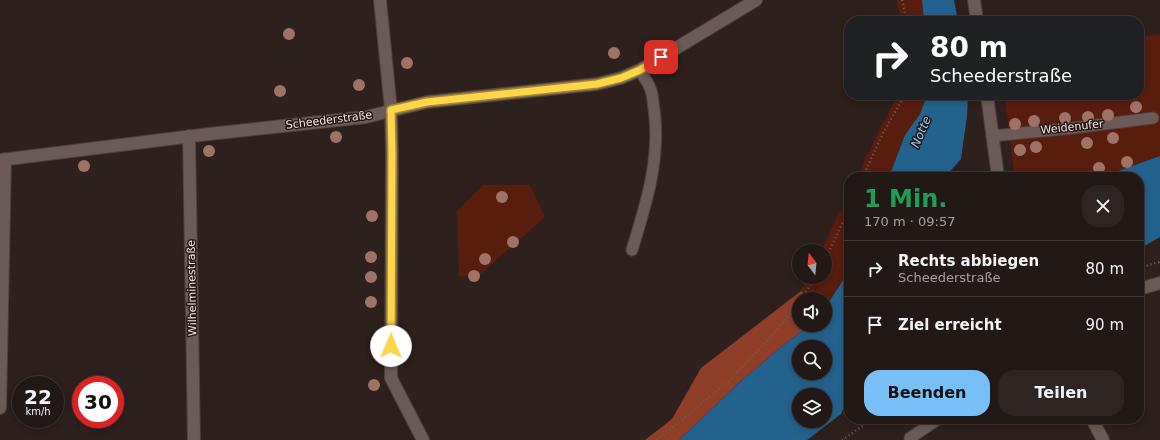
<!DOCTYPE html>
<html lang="de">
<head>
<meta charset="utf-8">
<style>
	:root { --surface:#221815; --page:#2e2522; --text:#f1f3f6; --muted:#a2a0a0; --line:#3f3734; --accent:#76c0f7 }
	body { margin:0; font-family:"DejaVu Sans",sans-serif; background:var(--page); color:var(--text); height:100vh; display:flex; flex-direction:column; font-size:15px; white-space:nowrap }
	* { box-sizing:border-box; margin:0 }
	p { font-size:13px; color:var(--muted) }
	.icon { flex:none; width:22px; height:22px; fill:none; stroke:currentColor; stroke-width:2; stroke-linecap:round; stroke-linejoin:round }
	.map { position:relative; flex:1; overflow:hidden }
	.panel { position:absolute; left:844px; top:172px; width:300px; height:252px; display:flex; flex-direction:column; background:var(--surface); border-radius:16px; box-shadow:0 2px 6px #0003,0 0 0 1px var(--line) }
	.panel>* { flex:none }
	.banner { position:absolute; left:844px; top:16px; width:300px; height:84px; border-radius:16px; box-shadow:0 2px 6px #0003,0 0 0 1px var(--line); background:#202124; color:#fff; overflow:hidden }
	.needle { width:26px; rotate:344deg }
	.buttons { position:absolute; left:792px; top:244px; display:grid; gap:8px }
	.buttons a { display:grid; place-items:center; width:40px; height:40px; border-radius:50%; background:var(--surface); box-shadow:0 2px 6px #0003,0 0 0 1px var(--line); font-size:20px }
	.speed { position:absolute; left:12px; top:376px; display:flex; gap:8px; font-size:20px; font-weight:700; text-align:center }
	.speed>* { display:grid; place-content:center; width:52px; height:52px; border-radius:50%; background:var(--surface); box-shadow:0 2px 6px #0003,0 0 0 1px var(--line); line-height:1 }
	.speed small { font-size:10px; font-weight:400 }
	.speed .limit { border:6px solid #d22; background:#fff; color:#111 }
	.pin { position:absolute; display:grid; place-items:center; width:34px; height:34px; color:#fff; margin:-17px; border-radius:8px; box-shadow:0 2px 6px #0006 }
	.me { position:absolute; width:44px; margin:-22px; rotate:1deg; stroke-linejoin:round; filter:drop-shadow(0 0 3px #0008) }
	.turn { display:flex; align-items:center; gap:14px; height:84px; padding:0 20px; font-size:18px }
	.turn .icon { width:52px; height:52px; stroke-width:2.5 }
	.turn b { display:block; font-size:28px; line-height:34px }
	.round { display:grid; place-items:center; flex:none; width:42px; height:42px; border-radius:16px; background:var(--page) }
	.overview { display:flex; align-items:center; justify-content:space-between; height:68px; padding:0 20px }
	h1 { font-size:24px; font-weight:700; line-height:30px; color:#1e9e55 }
	.primary-button { display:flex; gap:8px; margin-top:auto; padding:8px 20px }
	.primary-button a { flex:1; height:46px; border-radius:16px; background:var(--accent); color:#111; font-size:16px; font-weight:700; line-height:46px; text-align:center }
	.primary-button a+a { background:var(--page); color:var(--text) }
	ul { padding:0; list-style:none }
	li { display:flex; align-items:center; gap:12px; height:56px; padding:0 20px; border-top:1px solid var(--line) }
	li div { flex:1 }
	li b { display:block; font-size:15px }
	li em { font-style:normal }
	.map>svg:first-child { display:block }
	.green { fill:#581d0c }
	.forest { fill:#913e28 }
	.water { fill:#22628d; fill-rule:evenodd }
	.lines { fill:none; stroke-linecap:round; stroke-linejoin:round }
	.lane-casing { stroke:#4b3f3c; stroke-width:13 }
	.street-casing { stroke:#4b3f3c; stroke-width:14 }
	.secondary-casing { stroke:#4b3f3c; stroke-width:14 }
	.path { stroke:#6a5d59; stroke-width:2.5; stroke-dasharray:1 3; stroke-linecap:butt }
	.lane { stroke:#6b5a55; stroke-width:11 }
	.street { stroke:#6b5a55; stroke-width:12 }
	.secondary { stroke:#6b5a55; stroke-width:12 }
	.tree { fill:#a07266 }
	.route-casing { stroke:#a68a30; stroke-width:10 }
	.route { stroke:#ffd54a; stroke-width:7 }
	.labels { text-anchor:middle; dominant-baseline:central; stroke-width:3; stroke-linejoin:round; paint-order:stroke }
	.street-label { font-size:11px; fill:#f3e8e6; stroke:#241613 }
	.water-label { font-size:12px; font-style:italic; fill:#8ec9f6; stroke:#241613 }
</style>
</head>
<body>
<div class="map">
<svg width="1160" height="440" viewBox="0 0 1160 440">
	<rect width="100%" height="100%" fill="#2e201c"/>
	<path class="green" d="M897 0H922L924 21H901Z
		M1160 34V156L1107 175 1095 177H1015L1004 95H1139V37Z
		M898 95H927L920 114 905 135 889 177H857L879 130Z
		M483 185H530L545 217 482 273 459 277 457 211Z
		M849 193V271L825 307V299H813L801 291 807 277H825V251H821Z"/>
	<path class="forest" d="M801 291 813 299H799V325H810L781 347 741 381 679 440H645L672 419 701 368Z"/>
	<path class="water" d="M922 0H954L958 21H924Z
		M927 95H968L967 116 961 159 945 177H889L905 135 920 114Z
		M1160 156V237L1139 249V177H1095L1107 175Z
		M849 271V309L847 313 846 325 849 326V396L841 414 807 440H679L741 381 781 347 810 325H825V308ZM799 347H825V373H799ZM799 395H825V421H799Z"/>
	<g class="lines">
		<g class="lane-casing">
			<path id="lane" d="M992 136 1073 128 1153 118
				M632 250C646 204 661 158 654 109 653 103 653 94 650 88 648 82 643 76 640 70
				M910 438 938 419"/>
		</g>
		<g class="street-casing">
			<path id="street" d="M380 0 391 110 392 153 391 378 423 440
				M189 136 194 440
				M0 160 209 134 366 117 427 102 597 84 621 78 640 70 756 0
				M1139 289 1160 283
				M0 408 5 159"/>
		</g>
		<g class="secondary-casing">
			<path id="secondary" d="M974 0 977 21
				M987 95 998 177
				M1092 419 1103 440"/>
		</g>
		<path class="path" d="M902 0 907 21
			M863 177 883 133 905 95
			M825 260 849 209
			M1139 268 1159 262 1160 259
			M802 299 815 277
			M657 440 728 382 766 342 799 304
			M793 440 797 438
			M842 440 873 419"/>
		<use href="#lane" class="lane"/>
		<use href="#street" class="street"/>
		<use href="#secondary" class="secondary"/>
	</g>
	<g class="tree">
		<circle cx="289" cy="34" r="6"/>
		<circle cx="614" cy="53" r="6"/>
		<circle cx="407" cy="63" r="6"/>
		<circle cx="359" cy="85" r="6"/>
		<circle cx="280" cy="91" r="6"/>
		<circle cx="1136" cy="107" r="6"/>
		<circle cx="1108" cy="115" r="6"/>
		<circle cx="1088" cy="117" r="6"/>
		<circle cx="1065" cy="118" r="6"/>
		<circle cx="1034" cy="121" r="6"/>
		<circle cx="1015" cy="124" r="6"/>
		<circle cx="336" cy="137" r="6"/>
		<circle cx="1113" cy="138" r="6"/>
		<circle cx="1087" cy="143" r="6"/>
		<circle cx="1036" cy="147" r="6"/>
		<circle cx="1020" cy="150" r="6"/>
		<circle cx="209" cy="151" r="6"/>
		<circle cx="1127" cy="162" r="6"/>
		<circle cx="84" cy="166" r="6"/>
		<circle cx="1099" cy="168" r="6"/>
		<circle cx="502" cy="197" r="6"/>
		<circle cx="372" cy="216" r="6"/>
		<circle cx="513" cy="242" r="6"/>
		<circle cx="371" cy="257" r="6"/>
		<circle cx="485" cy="259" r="6"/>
		<circle cx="474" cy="276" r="6"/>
		<circle cx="371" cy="277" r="6"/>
		<circle cx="371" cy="302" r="6"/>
		<circle cx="374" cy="385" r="6"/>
	</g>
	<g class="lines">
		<g class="route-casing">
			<path id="route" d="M391 346 392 153 391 110 427 102 597 84 621 78 640 70 661 57"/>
		</g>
		<use href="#route" class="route"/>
	</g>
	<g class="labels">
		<g class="street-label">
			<text transform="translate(329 120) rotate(-7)">Scheederstraße</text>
			<text transform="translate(1072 127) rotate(-6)">Weidenufer</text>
			<text transform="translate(192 288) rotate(-91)">Wilhelminestraße</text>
		</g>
		<g class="water-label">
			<text transform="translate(921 132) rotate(-67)">Notte</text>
		</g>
	</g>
</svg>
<div class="buttons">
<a><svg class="needle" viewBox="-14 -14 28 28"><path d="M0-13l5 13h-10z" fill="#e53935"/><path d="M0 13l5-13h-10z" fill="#a2a0a0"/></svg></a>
<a><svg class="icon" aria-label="sound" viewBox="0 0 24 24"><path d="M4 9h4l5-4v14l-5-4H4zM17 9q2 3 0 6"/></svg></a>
<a><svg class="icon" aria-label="search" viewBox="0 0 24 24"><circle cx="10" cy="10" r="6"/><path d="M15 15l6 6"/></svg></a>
<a><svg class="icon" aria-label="layers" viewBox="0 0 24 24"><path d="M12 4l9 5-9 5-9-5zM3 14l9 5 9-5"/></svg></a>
</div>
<div class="speed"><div>22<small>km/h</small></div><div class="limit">30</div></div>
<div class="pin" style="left:661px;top:57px;background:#d93025"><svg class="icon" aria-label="arrive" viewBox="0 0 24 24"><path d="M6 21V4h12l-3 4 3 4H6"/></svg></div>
<svg class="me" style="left:391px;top:346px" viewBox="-20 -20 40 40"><circle r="19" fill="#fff"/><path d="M0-13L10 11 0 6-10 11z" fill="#ffd54a"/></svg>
<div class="banner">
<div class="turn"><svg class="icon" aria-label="right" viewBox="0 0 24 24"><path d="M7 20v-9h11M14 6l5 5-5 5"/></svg><div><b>80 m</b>Scheederstraße</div></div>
</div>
<section class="panel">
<div class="overview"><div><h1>1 Min.</h1><p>170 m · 09:57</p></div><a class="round"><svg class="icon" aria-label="close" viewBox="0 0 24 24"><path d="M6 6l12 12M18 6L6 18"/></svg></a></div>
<ul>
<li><svg class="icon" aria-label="right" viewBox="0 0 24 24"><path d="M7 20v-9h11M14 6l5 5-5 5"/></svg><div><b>Rechts abbiegen</b><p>Scheederstraße</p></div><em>80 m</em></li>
<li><svg class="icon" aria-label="arrive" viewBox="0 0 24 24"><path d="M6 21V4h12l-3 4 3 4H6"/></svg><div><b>Ziel erreicht</b></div><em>90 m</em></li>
</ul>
<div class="primary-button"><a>Beenden</a><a>Teilen</a></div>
</section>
</div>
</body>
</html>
